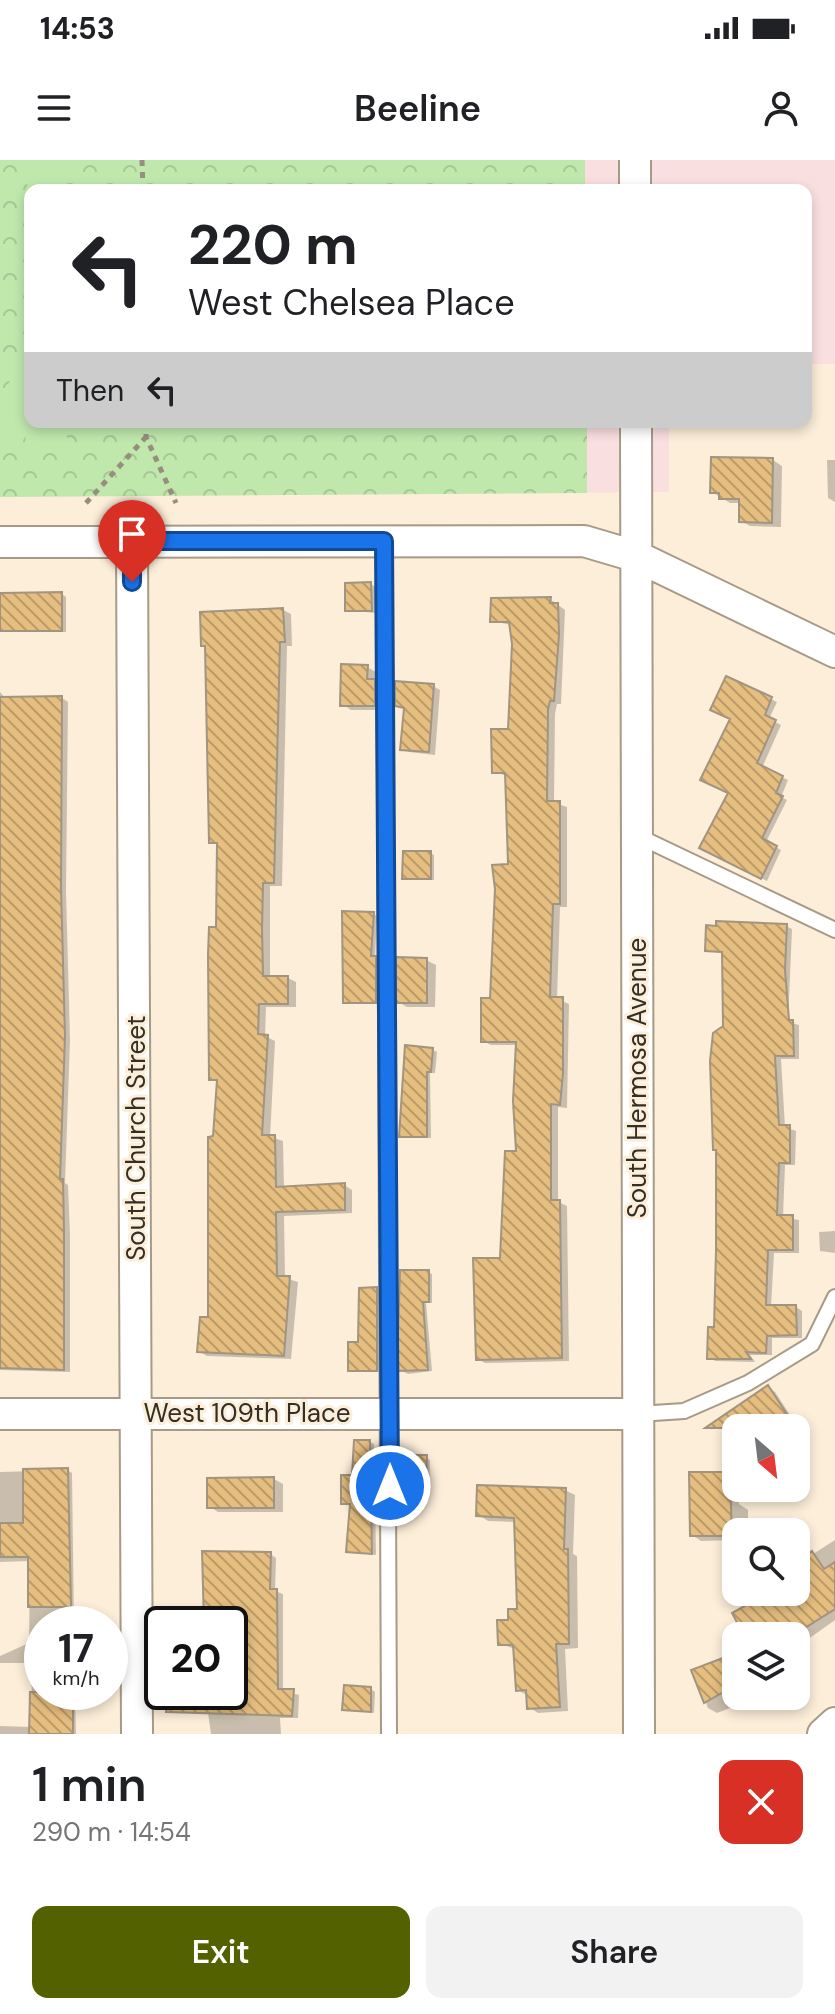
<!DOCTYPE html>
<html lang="en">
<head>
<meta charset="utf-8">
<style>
	:root { --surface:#fff; --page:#f2f2f2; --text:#202124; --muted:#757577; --accent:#546101 }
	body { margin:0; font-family:"DM Sans",sans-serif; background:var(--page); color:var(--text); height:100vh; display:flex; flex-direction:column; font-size:30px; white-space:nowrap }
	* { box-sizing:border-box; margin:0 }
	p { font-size:26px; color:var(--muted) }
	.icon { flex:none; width:44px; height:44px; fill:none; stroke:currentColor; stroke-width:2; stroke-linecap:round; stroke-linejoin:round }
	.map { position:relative; height:1574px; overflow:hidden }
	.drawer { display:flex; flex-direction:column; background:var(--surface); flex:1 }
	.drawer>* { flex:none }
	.top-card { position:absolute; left:24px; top:24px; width:788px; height:244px; border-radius:16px; box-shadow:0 4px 12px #0003; background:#fff; color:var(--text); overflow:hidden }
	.needle { width:52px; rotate:152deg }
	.buttons { position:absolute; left:722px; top:1254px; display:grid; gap:16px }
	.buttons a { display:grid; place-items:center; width:88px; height:88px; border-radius:16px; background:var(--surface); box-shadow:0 4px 12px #0003; font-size:40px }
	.speed { position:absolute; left:24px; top:1446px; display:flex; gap:16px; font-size:40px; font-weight:700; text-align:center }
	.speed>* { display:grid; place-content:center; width:104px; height:104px; border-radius:50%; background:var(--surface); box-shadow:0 4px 12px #0003; line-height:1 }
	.speed small { font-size:20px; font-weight:400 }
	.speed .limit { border:4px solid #111; border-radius:12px; background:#fff; color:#111 }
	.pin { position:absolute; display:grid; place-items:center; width:68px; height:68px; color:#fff; margin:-82px -34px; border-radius:50% 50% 50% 0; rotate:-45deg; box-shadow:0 0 8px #0007 }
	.pin .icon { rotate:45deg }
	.me { position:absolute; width:88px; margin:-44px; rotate:0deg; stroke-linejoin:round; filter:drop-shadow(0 0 6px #0008) }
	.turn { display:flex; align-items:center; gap:28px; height:168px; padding:0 32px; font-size:36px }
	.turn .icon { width:104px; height:104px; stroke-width:2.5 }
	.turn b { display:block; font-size:56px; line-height:68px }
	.then { display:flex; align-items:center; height:76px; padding:0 32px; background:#0003; gap:16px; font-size:30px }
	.round { display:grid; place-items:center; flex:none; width:84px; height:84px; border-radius:16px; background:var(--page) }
	.head { display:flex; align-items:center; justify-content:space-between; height:136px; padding:0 32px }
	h1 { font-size:48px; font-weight:600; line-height:60px }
	.button { display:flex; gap:16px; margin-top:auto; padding:16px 32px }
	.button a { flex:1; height:92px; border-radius:16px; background:var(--accent); color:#fff; font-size:32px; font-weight:600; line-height:92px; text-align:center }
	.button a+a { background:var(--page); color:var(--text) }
	.status { display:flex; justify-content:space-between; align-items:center; height:56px; padding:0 40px; background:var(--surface); direction:ltr }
	.status svg { height:22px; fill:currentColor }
	header { display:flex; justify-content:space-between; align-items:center; height:104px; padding:0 32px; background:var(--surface); font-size:36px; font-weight:600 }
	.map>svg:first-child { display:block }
	.education { fill:#fadfe1 }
	.forest { fill:url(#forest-crowns) }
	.garden { fill:#c0e8ad }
	.shadow { fill:#0003 }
	.building { fill:url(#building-back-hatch); stroke:#a19480; stroke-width:2 }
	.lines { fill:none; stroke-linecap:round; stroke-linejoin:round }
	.service-casing { stroke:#a79a86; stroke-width:18 }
	.minor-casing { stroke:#a79a86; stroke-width:34 }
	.path { stroke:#978e7f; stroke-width:5; stroke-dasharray:6 6; stroke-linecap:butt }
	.service { stroke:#fff; stroke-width:14 }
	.minor { stroke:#fff; stroke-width:30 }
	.route-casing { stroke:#114b97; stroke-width:20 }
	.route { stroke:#1a73e8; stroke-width:14 }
	.labels { text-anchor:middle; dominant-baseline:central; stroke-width:6; stroke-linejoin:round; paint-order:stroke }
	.street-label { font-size:26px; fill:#332e26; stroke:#fceed9 }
</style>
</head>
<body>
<div class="status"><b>14:53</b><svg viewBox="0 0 49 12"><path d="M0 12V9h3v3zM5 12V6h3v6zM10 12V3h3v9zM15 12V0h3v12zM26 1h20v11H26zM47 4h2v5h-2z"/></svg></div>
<header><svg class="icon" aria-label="menu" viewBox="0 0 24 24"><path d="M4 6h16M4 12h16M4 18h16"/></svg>Beeline<svg class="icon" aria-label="person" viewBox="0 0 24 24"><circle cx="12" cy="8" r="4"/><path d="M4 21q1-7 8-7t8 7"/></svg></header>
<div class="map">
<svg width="835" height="1574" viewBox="0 0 835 1574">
	<defs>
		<pattern id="forest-crowns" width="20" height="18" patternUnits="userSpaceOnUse" patternTransform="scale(2)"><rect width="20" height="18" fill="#c0e8ad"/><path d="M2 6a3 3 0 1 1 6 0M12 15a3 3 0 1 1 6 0" fill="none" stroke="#a5c795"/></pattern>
		<pattern id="building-back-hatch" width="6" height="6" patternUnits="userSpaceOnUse" patternTransform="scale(2)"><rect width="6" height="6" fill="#e6be80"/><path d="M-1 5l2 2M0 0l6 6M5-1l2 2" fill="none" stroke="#bb9b69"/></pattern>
	</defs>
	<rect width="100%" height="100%" fill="#fceed9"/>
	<path class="education" d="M0 0H835V204H806V30H30V262H669V332L0 337Z"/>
	<path class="forest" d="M0 0H585V30H30V262H587V333L0 337Z"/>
	<path class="garden" d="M27 0H66V30H30V262H67V288L26 289 25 270 0 295V241L21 199 28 156Z"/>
	<path class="shadow" d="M773 300 782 306 781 367 750 366 741 361V343H730L712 332Z
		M827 300H835V342L828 338Z
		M371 424 375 427V453L347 450Z
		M62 434 66 437V472H0V435Z
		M550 439 565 450 561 544H557L555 554 554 643 567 647V747H560L557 839 569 844 567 948 558 947V1042L567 1046 569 1201 485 1203 478 1199 502 1100 518 993V885H491L483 881 510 706 507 616 494 612 510 571 514 484 511 465 492 461Z
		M283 450 291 454 292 486H287L282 726H270V818H288L296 822V847H266L265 876 275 881 270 977 283 981 284 1029 344 1025 352 1030V1053L284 1056 285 1118 298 1122 291 1199 207 1196 199 1191 210 1159 219 923 211 918 219 686 211 681Z
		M367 507 376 512V522L383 527V550H351L342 544Z
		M727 519 777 542 769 559 781 565 762 608 788 620 781 637 787 640 766 682 781 690 767 721 702 688 730 633 733 559Z
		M433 526 440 530 435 595 409 592 402 588 406 550 397 545Z
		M0 532 6 539 62 538 68 542 66 731 70 880 65 1023 68 1025 70 1076V1212L0 1210Z
		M430 693 434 695V720L404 718Z
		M373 754 377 756 375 798 379 801V844H349L345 842Z
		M786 766 792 769 788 862 799 865V899H781L785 967 796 971 795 1005H785L783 1057 799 1060V1093H774L771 1147H796L802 1151V1178H772V1195H750L755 1202 715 1201 709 1197 716 1170 724 794 707 790Z
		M426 800 436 805 435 847H407L398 842Z
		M433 890 437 892 435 913H430L431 978H405L401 976Z
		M835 1071V1093L820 1091 819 1072Z
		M428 1112 432 1114V1143H426L432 1211 408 1214 400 1210Z
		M377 1129 381 1132V1212H354L350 1210Z
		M768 1228 775 1232 796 1264 789 1268H736V1283L721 1260Z
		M370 1282 374 1284 376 1395 348 1391 351 1345 343 1343Z
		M426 1297 430 1300 429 1327 405 1324Z
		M67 1310 72 1313 74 1464H42V1532H75L76 1574H0V1566L31 1567 32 1503H0V1496L29 1483 30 1401 0 1402V1312Z
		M730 1314 736 1318 739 1344 748 1350V1372H736V1380L701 1381 692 1375Z
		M274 1319 283 1324V1352H218L209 1346Z
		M565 1330 575 1335 573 1394 577 1396 578 1488 565 1489 568 1551 538 1553 529 1547 528 1536 518 1530 515 1489 500 1484 519 1451 516 1362 488 1361 479 1355Z
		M835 1380V1460L800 1485 805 1497 796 1502V1476H746L773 1432H796V1405Z
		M270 1394 276 1398 275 1431 283 1434V1531L299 1535 298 1558H280L281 1574H211L205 1532H230V1464H204Z
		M736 1496V1536H762L717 1553 708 1548 694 1511Z
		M371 1529 375 1532 374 1553 344 1549Z"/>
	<path class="building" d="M711 297 773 298 772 363 739 362V339H719V333H710Z
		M371 422 372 451H345V423Z
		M62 432V471H0V433Z
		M551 437 550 443H558L559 475 554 541H550L548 549 547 641H560V744H553L550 837H563V913L560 945 551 944V1040H560L562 1198 476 1200 473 1098H500L505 991H516L513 941 516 882H481V838H490L495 729 492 705 508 704 505 613H492L491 569H508L512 484 509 462H490L491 438Z
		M283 448 285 482H280L274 723H263L262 768 263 816H288V844H259L258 874 268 875 262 975H275L276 1027 345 1023V1050L276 1052 277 1116H290L284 1196 197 1192 200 1157H208V977L213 976 217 920H209L208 795 209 767H216L217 683H209L205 486H201L200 452Z
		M341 504 368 505 367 519H375V546H340Z
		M726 516 772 537 765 555 776 560 757 603 783 616 776 633 783 636 762 678 777 686 761 719 699 688 728 633 700 620 730 559 710 550Z
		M395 521 434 524 429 592 400 590 404 548 395 546Z
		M62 536 61 727 65 876 60 1019H63L64 1071V1210L0 1208V537Z
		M403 691H431V719H402Z
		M342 751 374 752 371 796H376V843H343Z
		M716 761 787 764 785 810 789 860H793L794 896H775L779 965H790V1003H779L777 1055H793V1090H768L766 1145H796L797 1175 767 1176 766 1193 746 1192 751 1199H707L708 1167H714L716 1090V990H713L710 901 713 873 723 866 722 792 705 791 706 765 716 766Z
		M396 797 427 798V843H396Z
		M405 885 433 888 431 912H427V977H399Z
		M400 1110H429V1142H423L428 1210 397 1211Z
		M377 1127V1211H348V1182H358L359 1128Z
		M768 1225 790 1259 776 1268H705Z
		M354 1280H370L372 1394 346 1392 350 1344H341V1315H352Z
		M404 1295H427L426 1326 403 1325Z
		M68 1308 71 1447H28V1397H0V1363H23V1309Z
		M689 1312H730L732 1376H690Z
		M274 1317V1348H207V1318Z
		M477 1325 566 1328 564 1389H568L569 1484H556L560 1547 527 1549 526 1530 516 1531 513 1485H498L497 1460H508V1449H517L514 1358 476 1356Z
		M202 1391 271 1392 270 1429H277L278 1529H294L292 1556 166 1552 167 1532H230V1464H204Z
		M812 1391 824 1409 835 1402V1449L792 1476H744L732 1453 770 1432H796V1402Z
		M736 1493V1525L704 1543 691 1510Z
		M344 1525 371 1527V1552L342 1550Z
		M30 1532H73V1574H29Z"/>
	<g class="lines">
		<g class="service-casing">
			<path id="service" d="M384 381 389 1574
				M638 676 835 770
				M638 1254 684 1251 748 1223 812 1184 835 1137"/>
		</g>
		<g class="minor-casing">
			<path id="minor" d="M635 30V0
				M636 262 639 1574
				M132 381 137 1574
				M0 382 584 381 638 397 835 492
				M0 1254H637
				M823 1574 835 1563"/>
		</g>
		<path class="path" d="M142 0 143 30
			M146 262V277L176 343
			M86 343 146 277"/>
		<use href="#service" class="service"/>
		<use href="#minor" class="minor"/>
	</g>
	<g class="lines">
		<g class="route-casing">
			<path id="route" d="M132 422V381H384L390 1326"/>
		</g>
		<use href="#route" class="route"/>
	</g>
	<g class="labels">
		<g class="street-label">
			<text transform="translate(637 918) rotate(-90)">South Hermosa Avenue</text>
			<text transform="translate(136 978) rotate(-90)">South Church Street</text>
			<text x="247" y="1253">West 109th Place</text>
		</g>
	</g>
</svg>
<div class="buttons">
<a><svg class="needle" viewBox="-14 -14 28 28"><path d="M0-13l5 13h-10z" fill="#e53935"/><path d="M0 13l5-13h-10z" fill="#757577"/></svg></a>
<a><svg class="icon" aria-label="search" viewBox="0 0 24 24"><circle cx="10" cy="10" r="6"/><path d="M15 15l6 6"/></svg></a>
<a><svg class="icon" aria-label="layers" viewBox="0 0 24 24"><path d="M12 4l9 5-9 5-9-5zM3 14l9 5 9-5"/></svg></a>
</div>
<div class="speed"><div>17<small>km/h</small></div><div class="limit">20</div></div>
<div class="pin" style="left:132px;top:422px;background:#d93025"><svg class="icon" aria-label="arrive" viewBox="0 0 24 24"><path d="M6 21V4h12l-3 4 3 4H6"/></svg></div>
<svg class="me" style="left:390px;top:1326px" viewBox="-20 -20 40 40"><circle r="17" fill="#1a73e8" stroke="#fff" stroke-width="3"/><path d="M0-11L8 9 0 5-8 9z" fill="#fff"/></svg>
<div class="top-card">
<div class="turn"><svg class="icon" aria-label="left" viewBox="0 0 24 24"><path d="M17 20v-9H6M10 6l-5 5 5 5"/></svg><div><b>220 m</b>West Chelsea Place</div></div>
<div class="then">Then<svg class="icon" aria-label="left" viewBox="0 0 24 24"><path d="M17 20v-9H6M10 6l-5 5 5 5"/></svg></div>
</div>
</div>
<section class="drawer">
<div class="head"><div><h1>1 min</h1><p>290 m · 14:54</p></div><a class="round" style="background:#d93025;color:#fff"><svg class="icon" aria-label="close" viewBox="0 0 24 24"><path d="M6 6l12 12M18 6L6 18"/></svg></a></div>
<div class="button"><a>Exit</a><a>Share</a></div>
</section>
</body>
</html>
